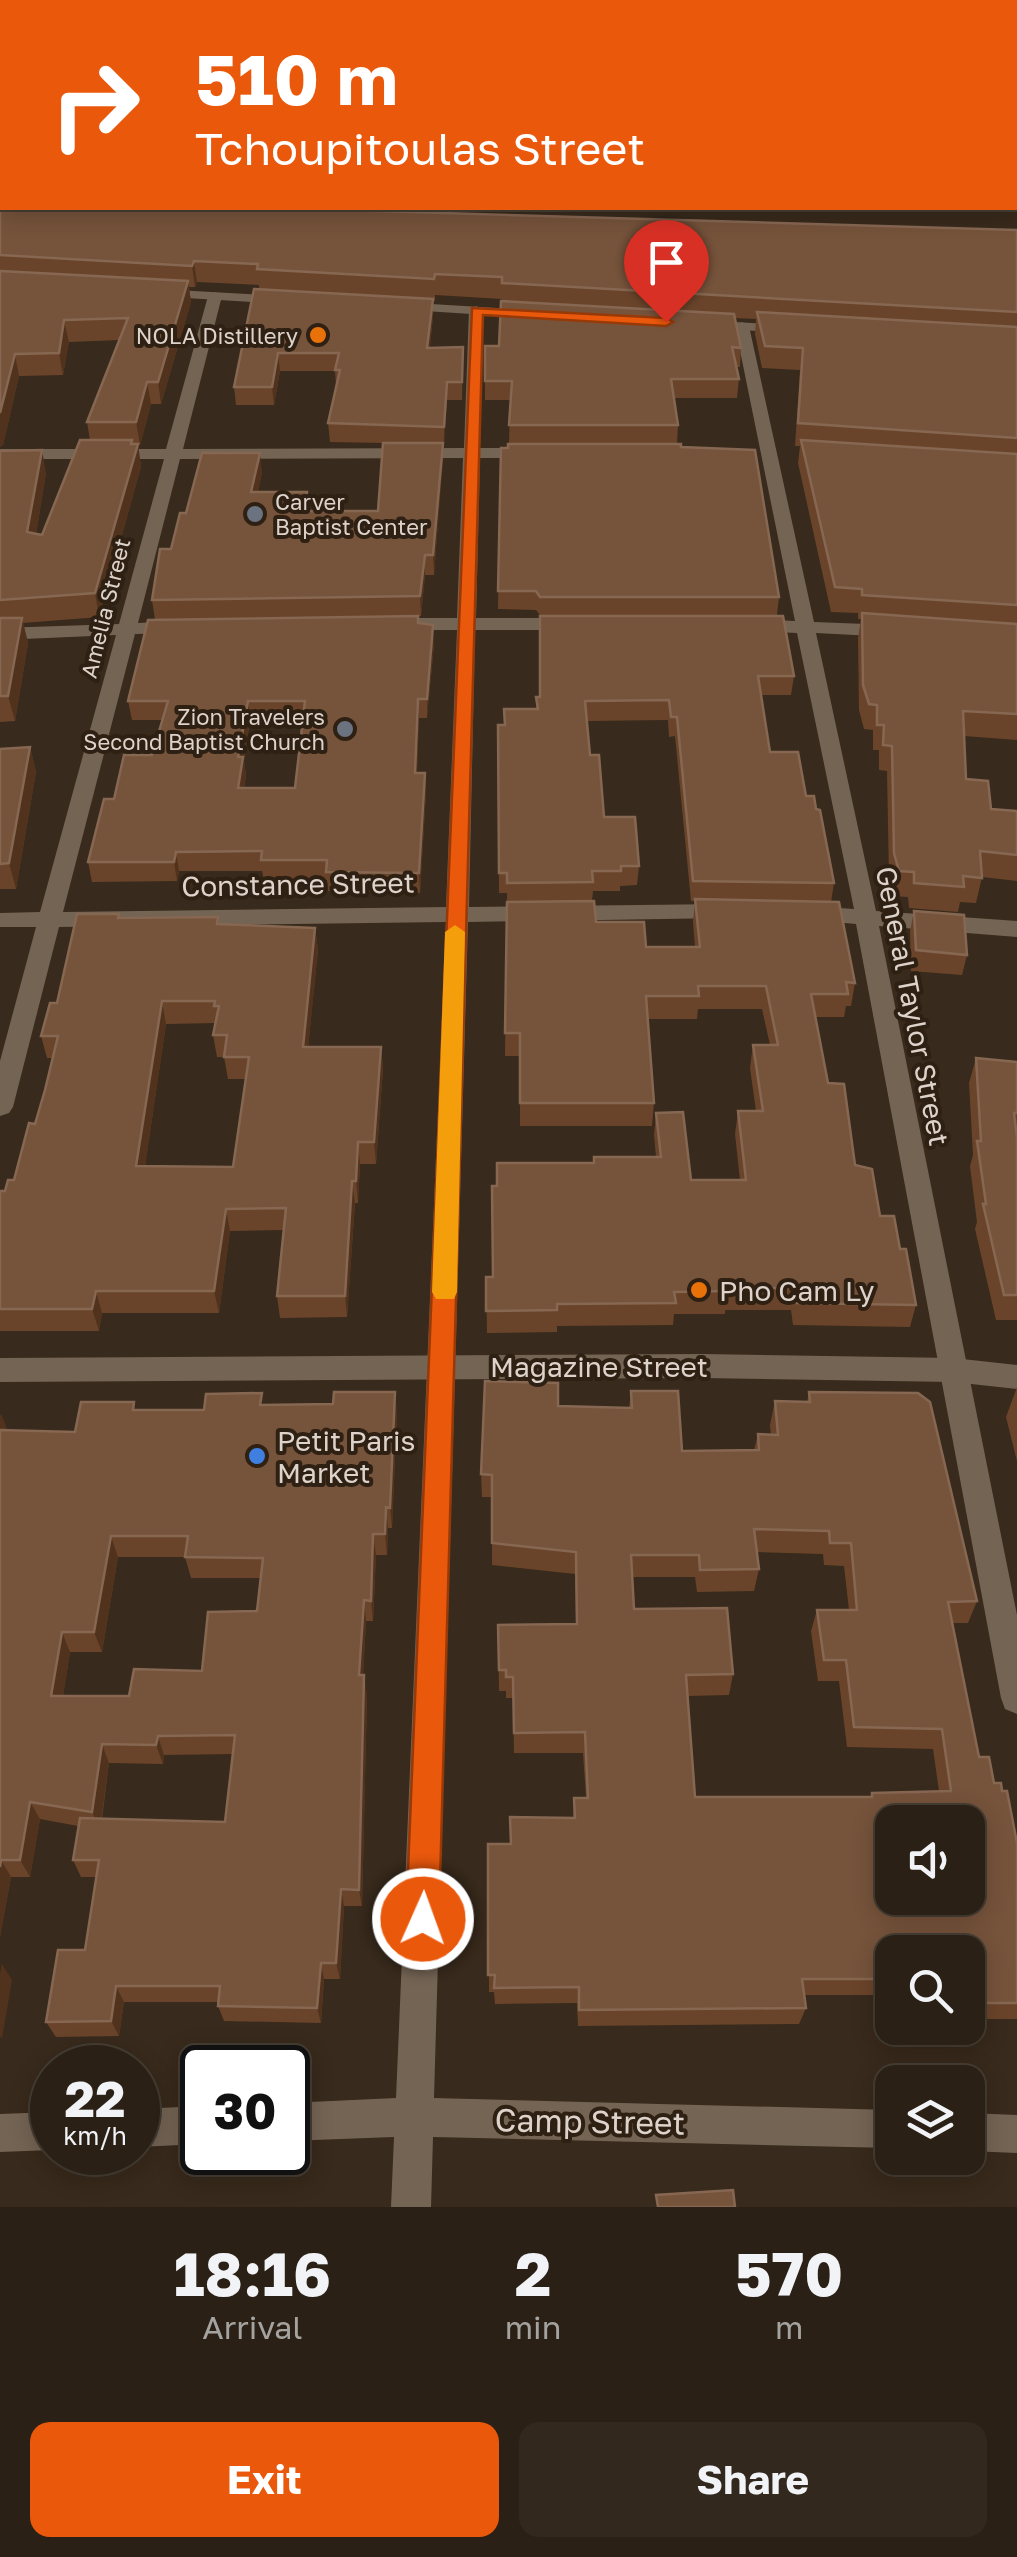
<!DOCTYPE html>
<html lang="en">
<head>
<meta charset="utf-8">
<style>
	:root { --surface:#2a2015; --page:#32281e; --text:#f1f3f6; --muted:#a5a3a0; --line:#463e34; --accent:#ea580c }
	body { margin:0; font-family:"Golos Text",sans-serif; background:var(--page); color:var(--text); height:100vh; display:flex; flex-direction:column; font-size:38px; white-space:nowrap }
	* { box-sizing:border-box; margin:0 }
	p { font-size:32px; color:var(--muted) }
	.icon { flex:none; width:55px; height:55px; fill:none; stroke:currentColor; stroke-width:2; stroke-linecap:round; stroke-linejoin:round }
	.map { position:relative; height:2207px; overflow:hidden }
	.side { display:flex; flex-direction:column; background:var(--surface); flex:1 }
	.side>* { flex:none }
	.guide { position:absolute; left:0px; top:0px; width:1018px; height:210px; box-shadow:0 5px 25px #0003,0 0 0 2px var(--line); background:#ea580c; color:#fff; overflow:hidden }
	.tools { position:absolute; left:875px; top:1805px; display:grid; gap:20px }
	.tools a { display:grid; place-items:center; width:110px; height:110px; border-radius:20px; background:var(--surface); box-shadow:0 5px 25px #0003,0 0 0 2px var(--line); font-size:50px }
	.speed { position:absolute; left:30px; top:2045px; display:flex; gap:20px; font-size:50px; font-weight:700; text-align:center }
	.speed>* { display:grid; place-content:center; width:130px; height:130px; border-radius:50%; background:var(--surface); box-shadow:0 5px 25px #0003,0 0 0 2px var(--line); line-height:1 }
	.speed small { font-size:25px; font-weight:400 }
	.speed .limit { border:5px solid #111; border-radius:15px; background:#fff; color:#111 }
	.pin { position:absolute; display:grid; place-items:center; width:85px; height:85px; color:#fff; margin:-102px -42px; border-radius:50% 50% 50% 0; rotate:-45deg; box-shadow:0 0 10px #0007 }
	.pin .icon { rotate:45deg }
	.me { position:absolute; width:110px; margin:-55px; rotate:2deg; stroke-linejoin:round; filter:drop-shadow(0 0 8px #0008) }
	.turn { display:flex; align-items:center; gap:35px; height:210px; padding:0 30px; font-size:45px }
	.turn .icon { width:130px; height:130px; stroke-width:2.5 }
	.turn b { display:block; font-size:70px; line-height:85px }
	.eta { display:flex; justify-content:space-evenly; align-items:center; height:170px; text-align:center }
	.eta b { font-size:60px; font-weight:700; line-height:70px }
	.primary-button { display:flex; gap:20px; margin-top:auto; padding:20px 30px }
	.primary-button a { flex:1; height:115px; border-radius:20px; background:var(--accent); color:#fff; font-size:40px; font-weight:700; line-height:115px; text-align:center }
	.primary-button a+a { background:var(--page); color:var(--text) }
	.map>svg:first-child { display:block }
	.water { fill:#244f6c }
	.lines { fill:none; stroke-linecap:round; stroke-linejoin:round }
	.minor { fill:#746454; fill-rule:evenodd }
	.tertiary { fill:#746454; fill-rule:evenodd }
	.wall { fill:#6a442a; fill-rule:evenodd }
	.shaded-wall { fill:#51331d }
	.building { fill:#76533b; stroke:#866752; stroke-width:2.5; fill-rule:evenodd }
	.route { fill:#ea580c; stroke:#983908; stroke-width:2.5 }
	.slow { fill:#f59e0b }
	.food-dot { fill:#e8710a; stroke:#2e2012; stroke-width:4 }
	.worship-dot { fill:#6b7280; stroke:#2e2012; stroke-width:4 }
	.shop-dot { fill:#3f7fe0; stroke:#2e2012; stroke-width:4 }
	.labels { text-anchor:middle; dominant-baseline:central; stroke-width:8; stroke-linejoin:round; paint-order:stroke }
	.far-poi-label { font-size:22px; fill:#ddd3cb; stroke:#2e2012; text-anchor:end }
	.far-street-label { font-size:22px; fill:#ddd3cb; stroke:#2e2012 }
	.street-label { font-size:28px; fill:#ddd3cb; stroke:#2e2012 }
	.poi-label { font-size:28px; fill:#ddd3cb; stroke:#2e2012; text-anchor:start }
	.near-street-label { font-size:32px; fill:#ddd3cb; stroke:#2e2012 }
</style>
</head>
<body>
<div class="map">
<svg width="1017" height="2207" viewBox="0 0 1017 2207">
	<rect width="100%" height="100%" fill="#382a1c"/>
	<path class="water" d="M0 0H1017V38L1015 2H2L0 34Z"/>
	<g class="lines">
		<path class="minor" d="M215 292 222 296 183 449 464 448 469 310 476 306 483 310 480 448H535L543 453 535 458H480L476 618H572L581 624 572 630H475L469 907 725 904 736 911 725 918 468 922 434 2098 892 2110V2148L433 2137 431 2207H391L394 2137 288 2141V2103L396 2098 446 922 59 927 13 1107 9 1113 0 1116V1061L36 927H0V913L40 912 116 635 0 640V628L119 624 164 459H0V449H166L208 296ZM463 458 457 618H392L383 624 392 630H457L446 907 63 912 135 634 177 633 186 627 177 621 138 623 180 459Z
			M742 322 749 326 814 622 892 625 901 631 892 637 816 633 876 911 1017 921V937L879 926 1017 1615V1714L1005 1709 1001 1698 856 924 810 920 799 913 810 906 854 909 797 633 752 631 743 625 752 619 795 621 735 326Z
			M202 2106V2144L138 2147V2109Z
			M52 2112V2150L0 2152V2114Z
			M968 2113 1017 2115V2153L968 2151Z"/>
		<path class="tertiary" d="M158 289 283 296 290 300 283 304 153 296 151 293Z
			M398 302 533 310 540 314 533 318 393 309V303Z
			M702 320 787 325 794 329 787 333 697 327 695 324Z
			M702 1354 953 1358 1017 1365V1389L953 1382 702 1378 0 1382V1358Z"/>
	</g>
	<path class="wall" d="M0 199 1017 230V740L964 736 966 779 991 809 1017 811V881L982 877 976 903 960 902 958 912 909 908 908 897 894 896 889 878 887 771 879 770V750H873V730L864 729 859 710 858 638 861 619H858V613L831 612 798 463 800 446H795L800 370 762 368 755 334 756 319 735 318 741 348 740 367H737L739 379 737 398H674L678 425 677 444 681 447 779 597 777 615H540L536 610 498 609 501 448H508L509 444 510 400H485V381L499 346 502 299 435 295V301L433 300V316L430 347H463L462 400H447L434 575H425L421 616 155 620 152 600 186 513 262 472 258 492H307L309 511H378L383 443 330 442 328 423 336 386 335 371H280L274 405H236L234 387 259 289V285L197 282 195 287H189L191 302 161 404H151L140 445H138L141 467 99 617 23 623 28 643 15 721 0 722V451L46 473 36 534 42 535 90 440 87 422 119 340 69 342 63 375 19 376 3 445 0 447Z
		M418 616 419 624 434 644 427 718H419L417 773H425L426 792 420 893 328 891 327 880H264L262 871H179L177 881 92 882 88 862 114 799 152 755 163 720H132L128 701ZM250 720H303L295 788H244L246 776 244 761Z
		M540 616 794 676 791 695H761L770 752 806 796 834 883 831 902 855 983 851 1006H846L844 1017H815L828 1083 855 1165 880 1216 900 1249 916 1305 910 1327 793 1325 791 1310H725V1314H674L673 1325 557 1326V1332L487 1333 486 1277H493L497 1186 594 1163 656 1157 654 1135 656 1113 691 1180H740L735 1134 738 1111H756L750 1068 753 1045H770L762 1009H698L697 1019H648L654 1103 652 1126H520V1056H505L507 893H499L498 725H505L536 709V697H540ZM668 720 669 737 675 736 691 901H695L693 922 695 947H646L596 922 592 901 593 891H620V886L637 885 639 866 604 817 590 755 587 721Z
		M30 747 36 772 16 889H0V749Z
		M914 911 967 955 962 975 911 971 910 931Z
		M218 917 219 924 315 928 318 950 308 1047H381L383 1069 376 1164H360L358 1203H355L347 1317 280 1318 277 1296 283 1230 230 1231 219 1313H102L99 1331H0V1191H5L14 1180 35 1124 53 1058H47L41 1036 57 1003 120 918ZM216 1023 213 1035 217 1057H224L228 1079H245L233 1167 145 1166 166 1024Z
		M976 1058 1017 1062V1320H996L975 1229 977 1222 970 1166 973 1155 969 1083Z
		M1017 1387V1461L1006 1417Z
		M631 1391 682 1451 754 1450 758 1434 771 1435 770 1425 775 1401 807 1402 809 1392 977 1601 968 1623H953L979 1757 994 1783 1002 1791 1017 1843V2019H968V1952H892V1995H804L806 2008 799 2024 578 2026 577 2003 495 2004 494 1992H489L488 1844H510L573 1818 574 1798H586L583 1753H514L513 1698H506V1691H499L498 1625 576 1624 575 1574 492 1565V1497H482L481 1474 558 1406 629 1408ZM757 1552 823 1554 824 1565 844 1566 849 1610H817L811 1631 818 1681H839L847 1747 933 1749 939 1791 872 1793 870 1797H695L687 1696 729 1695 733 1674 634 1609 632 1577H695L697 1592 754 1591 759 1569Z
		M264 1405 397 1413 392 1528H388L387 1555H376L373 1621H366L363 1675 367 1695 362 1906H344L340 1979H324L321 2023 224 2021 218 2006V2002H124L119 2036 56 2037 46 2022 85 1950 96 1877H81L73 1860 78 1826 40 1819 30 1877H11L0 1937 8 1430 75 1432 136 1410H204ZM118 1557H185L191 1578H260L257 1611 202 1671 129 1696H63L70 1652H102ZM233 1754 225 1822 102 1819 109 1763 163 1764 164 1755Z"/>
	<path class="shaded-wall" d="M194 261 197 282 195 287 192 266Z
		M188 281 191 302 161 404 158 382Z
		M433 299V316L428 365 427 348Z
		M64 320 69 342 63 375 59 353Z
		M278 353 280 371 274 405 272 387Z
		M15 354 19 376 3 445 0 447V413Z
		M147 382 151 404 140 445 136 422Z
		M447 382V400L444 445V427Z
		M132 440 134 455 138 444 141 467 99 617 95 593Z
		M443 443V462L434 575 433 555Z
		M42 450 46 473 33 555 27 532Z
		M260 453 262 472 254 512 251 492Z
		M425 555V575L421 616 420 596Z
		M22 618 28 643 15 721 8 696Z
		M433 625 434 644 427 718V699Z
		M418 699 419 718 416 792 415 773Z
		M248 701 250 720 244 761 246 776 241 807 238 788V757Z
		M30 747 36 772 16 889 9 863Z
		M425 773 426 792 420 893 419 873Z
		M176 852 179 871 177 881 174 862Z
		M315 928 318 950 306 1069 303 1047Z
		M162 1001 166 1024 142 1188 136 1166Z
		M381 1047 383 1069 376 1164 374 1142Z
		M358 1142 360 1164 358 1203 356 1181Z
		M352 1181 355 1203 347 1317 345 1296Z
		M226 1209 230 1231 219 1313 214 1291Z
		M96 1291 102 1313 99 1331 92 1309Z
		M395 1392 397 1413 392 1528 390 1508Z
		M1 1413 9 1434 0 1440V1416Z
		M386 1507 388 1528 387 1555 385 1534Z
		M373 1534 376 1555 373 1621 371 1601Z
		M111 1536 118 1557 102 1652 94 1632Z
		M364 1600 366 1621 362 1695 359 1675Z
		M62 1632 70 1652 60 1715 51 1696Z
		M364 1675 367 1695 362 1906 359 1890Z
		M158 1736 164 1755 163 1764 156 1745Z
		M102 1744 109 1763 100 1829 92 1812Z
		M30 1802 40 1819 30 1877 20 1860Z
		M1 1860 11 1877 0 1937V1867Z
		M341 1889 344 1906 340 1979 336 1963Z
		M321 1963 324 1979 321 2023 317 2008Z
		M2 1964 12 1980 2 2039 0 2036V1974Z
		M116 1986 124 2002 119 2036 111 2021Z"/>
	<path class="building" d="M0 199H2V208H272L1017 230V312L502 283V277L435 274 434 279 257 269 258 264 194 261 192 266 0 255Z
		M0 271 188 281 158 382H147L136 422H87L128 318 64 320 59 353 15 354 0 413Z
		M254 289 433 299 427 348 463 347 462 382H447L444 427 328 423 340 370H335L339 353H278L272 387H234Z
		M501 301 734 314 741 348 732 347 739 379H671L678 425H509L512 381H485V346H499Z
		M757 312 1017 327V438L798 423 803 348 765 346Z
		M80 440H132L131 444H138L95 593 0 600V451L42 450 27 532 42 535Z
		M801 440 1017 454V605L862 595V589L835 587Z
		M383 443H443L433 555H425L420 596 152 600 160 549H171L180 513H186L202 453H260L251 492H307L304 511H378Z
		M508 444H681V447L755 450 779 597H540L536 591H498L501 448H508Z
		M862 613 1017 624V714L963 711 966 779 988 781 991 809 1017 811V855L980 851 982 878 963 876 964 887 914 883V872L899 871 894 853 892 746 883 745 884 725H877V705L869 704 863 685Z
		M418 616V623L433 625 427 699H418L415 773H425L419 873 326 872 327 860H261L262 851 176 852 174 862H88L104 799H114L124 755H152L168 701H128L148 620ZM248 701H305L295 788H238L243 757H238Z
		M540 616H783L794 676H758L770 752H798L806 796H814L816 809 820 810 834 883 693 881 677 717H671L669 700 585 701 590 755H599L604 817H635L639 866H621V871H592L593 882 507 883V873H499L498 725H505L504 709H538L536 697H540Z
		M0 618H22L8 696H0Z
		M30 747 9 863 0 864V749Z
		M695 899 839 902 855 983 846 982 848 994H811L828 1083 844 1084 855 1165 872 1169 880 1216H894L900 1249H906L916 1305 797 1303 796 1288H728V1291L674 1292 676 1303 557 1304V1310L486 1311V1277H493L492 1186H497V1163H594V1157H661L656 1113 683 1112 691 1180H746L738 1111H763L753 1045H778L766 986H698L699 996H646L654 1103H520V1033H505L507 902 594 901 596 922H644L646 947H700Z
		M914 911 964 915 967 955 916 950Z
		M77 914H119L118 918 218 917 217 924 315 928 303 1047H381L374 1142H358L356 1181H352L345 1296H277L286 1208 226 1209 214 1291H96L92 1309H0V1191H5L8 1180H14L29 1123 35 1124 45 1090 58 1036H41L50 1003H57ZM162 1001H215L214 1006H219L213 1035H227L224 1057H249L233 1167 136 1166Z
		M976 1058 1017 1062V1113H1014L1017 1138V1295H1004L983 1204H986L977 1141H981Z
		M485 1381 558 1383V1406L632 1408 631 1391H678L682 1451 759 1450 758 1434 778 1435 775 1401 810 1402 809 1392 918 1393 930 1402 977 1601 948 1602 979 1757H989L994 1783H1001L1002 1791H1007L1017 1843V2003H976L972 1979H968V1952H892V1979H802L806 2008 579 2010V1987L494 1988 495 1975H488V1844H511L510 1817 575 1818 574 1798H588L585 1732 514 1733 513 1677H506V1670H499L498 1625 577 1624 576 1552 492 1543V1475L481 1474ZM754 1529 829 1531 830 1543H851L857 1610H817L824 1660H846L854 1727 942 1729 951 1791 872 1793V1797H695L686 1675 733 1674 727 1608 634 1609 631 1555H699L700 1570 759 1569ZM892 1822H968V1898H892Z
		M334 1392H395L390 1508 386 1507 385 1534H373L371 1601 364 1600 359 1675H364L359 1890 341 1889 336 1963H321L317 2008 218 2006 220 1986H116L111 2021 46 2022 58 1950H85L99 1860H73L80 1818 225 1822 235 1735 158 1736 156 1745 102 1744 92 1812 30 1802 20 1860H1L0 1867V1430L75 1432 81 1402H134L133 1410H204L206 1394 262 1393 260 1405 333 1404ZM111 1536H188L185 1557 263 1558 257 1611 208 1612 202 1671 134 1669 129 1696H51L62 1632H94Z
		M733 2190 735 2207H658L656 2195Z"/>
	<path class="route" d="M472 308 666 318 673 322 666 326 483 315 439 1919 434 1931 423 1935 411 1931 406 1919Z"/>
	<path class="slow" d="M455 925 465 932 457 1292 454 1299H436L432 1292 445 932Z"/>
	<g class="food-dot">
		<circle cx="318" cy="335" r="10"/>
		<circle cx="699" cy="1290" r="10"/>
	</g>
	<g class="worship-dot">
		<circle cx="255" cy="514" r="10"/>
		<circle cx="345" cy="729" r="10"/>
	</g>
	<circle class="shop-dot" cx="257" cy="1456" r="10"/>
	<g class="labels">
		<g class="far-poi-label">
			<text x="298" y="335">NOLA Distillery</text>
			<text x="275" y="501" text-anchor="start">Carver<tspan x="275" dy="25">Baptist Center</tspan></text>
			<text x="325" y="716">Zion Travelers<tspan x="325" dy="25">Second Baptist Church</tspan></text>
		</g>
		<g class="far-street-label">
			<text transform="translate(105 608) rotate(-76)">Amelia Street</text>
		</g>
		<g class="street-label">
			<text transform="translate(298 884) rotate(-1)">Constance Street</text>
			<text transform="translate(913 1006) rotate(79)">General Taylor Street</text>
			<text x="599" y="1366">Magazine Street</text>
		</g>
		<g class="poi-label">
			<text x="719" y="1290">Pho Cam Ly</text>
			<text x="277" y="1440">Petit Paris<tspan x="277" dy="32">Market</tspan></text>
		</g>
		<g class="near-street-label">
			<text transform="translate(590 2121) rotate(1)">Camp Street</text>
		</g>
	</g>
</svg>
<div class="tools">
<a><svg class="icon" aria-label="sound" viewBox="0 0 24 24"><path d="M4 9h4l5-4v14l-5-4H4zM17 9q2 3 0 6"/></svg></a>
<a><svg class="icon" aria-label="search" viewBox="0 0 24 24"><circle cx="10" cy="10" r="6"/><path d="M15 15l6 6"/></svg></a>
<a><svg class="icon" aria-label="layers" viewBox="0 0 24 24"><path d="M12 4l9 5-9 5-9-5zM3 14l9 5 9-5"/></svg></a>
</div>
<div class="speed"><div>22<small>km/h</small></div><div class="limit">30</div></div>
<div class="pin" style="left:666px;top:322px;background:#d93025"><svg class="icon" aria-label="arrive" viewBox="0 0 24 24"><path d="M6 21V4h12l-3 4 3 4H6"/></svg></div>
<svg class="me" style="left:423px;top:1919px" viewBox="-20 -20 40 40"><circle r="17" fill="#ea580c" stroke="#fff" stroke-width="3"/><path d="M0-11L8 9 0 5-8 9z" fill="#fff"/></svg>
<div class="guide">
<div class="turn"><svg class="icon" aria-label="right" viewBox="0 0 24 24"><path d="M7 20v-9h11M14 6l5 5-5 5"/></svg><div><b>510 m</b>Tchoupitoulas Street</div></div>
</div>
</div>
<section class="side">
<div class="eta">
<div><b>18:16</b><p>Arrival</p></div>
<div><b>2</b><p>min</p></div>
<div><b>570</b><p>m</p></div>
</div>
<div class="primary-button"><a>Exit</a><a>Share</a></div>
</section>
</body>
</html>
